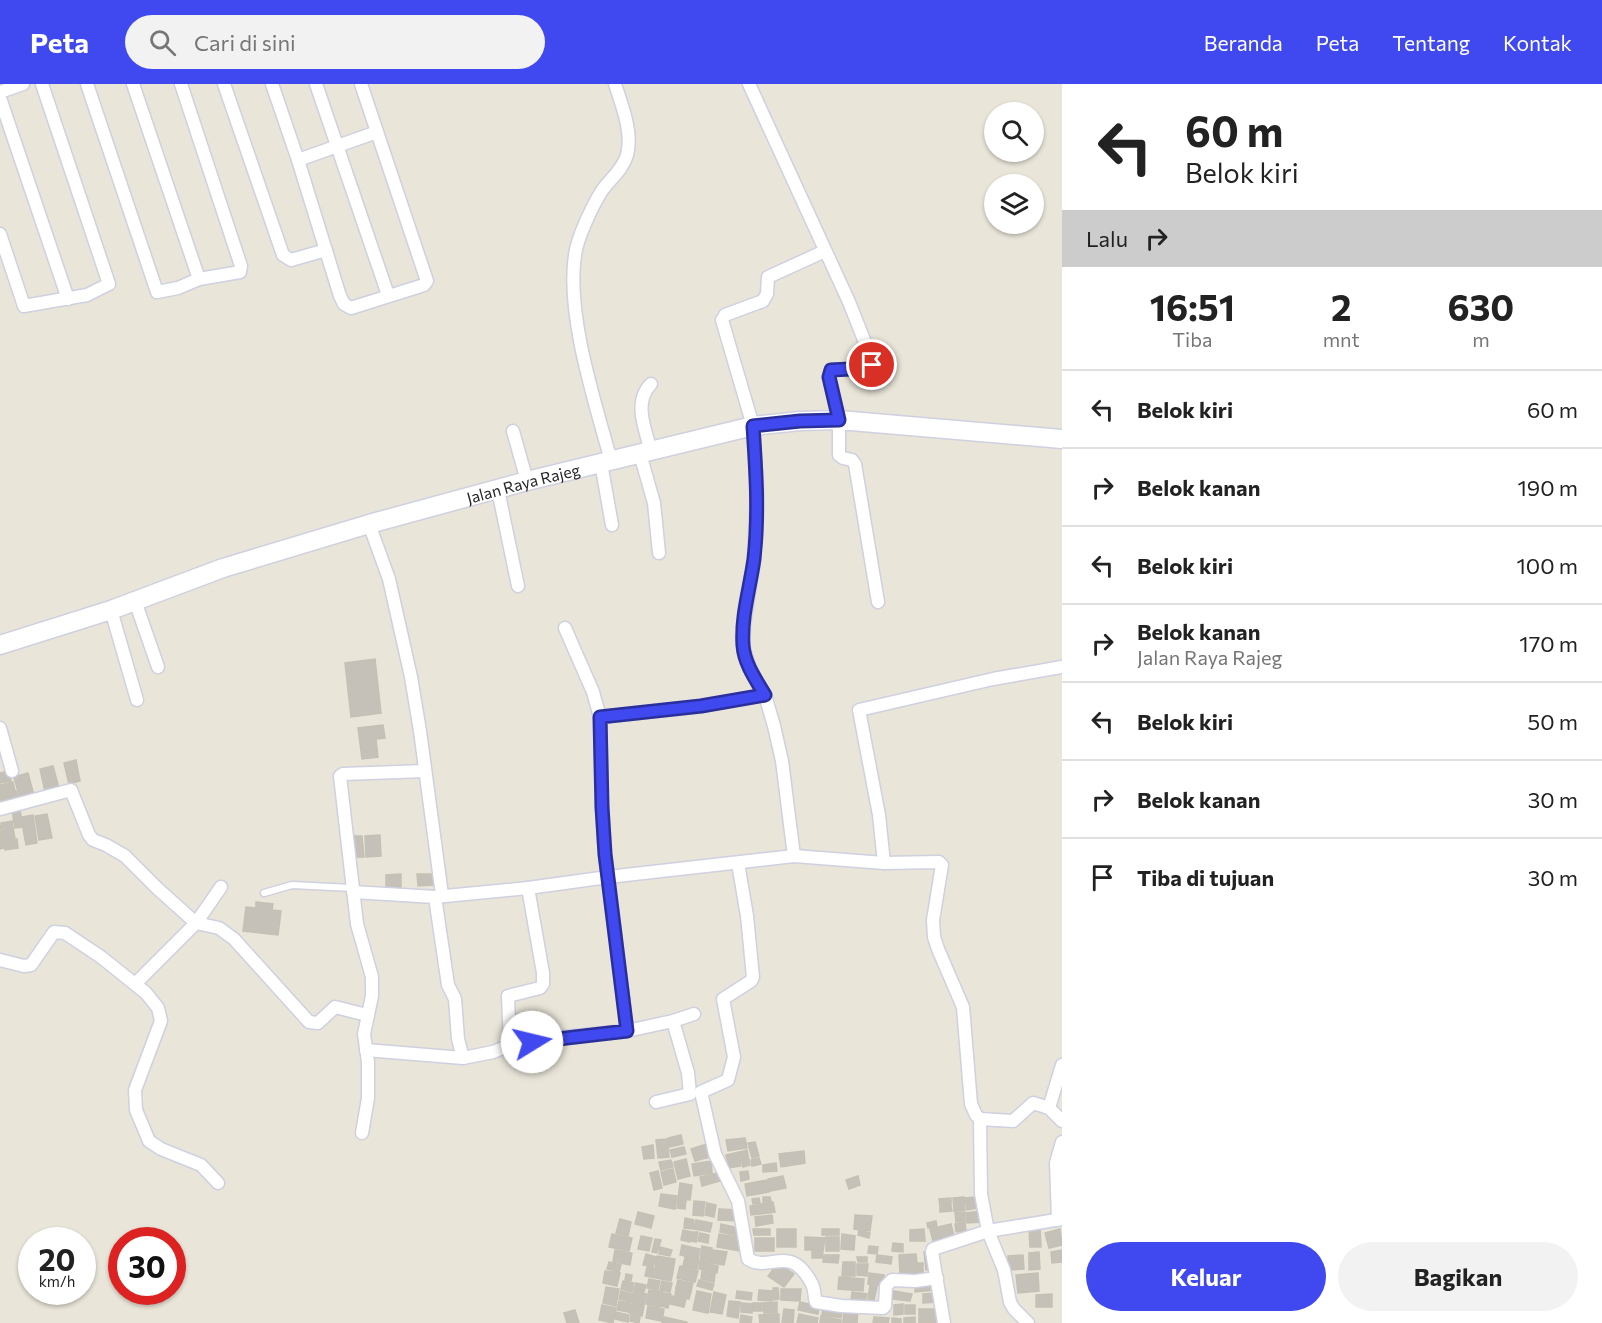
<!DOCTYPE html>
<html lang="id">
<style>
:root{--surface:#fff;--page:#f2f2f2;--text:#222;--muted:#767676;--line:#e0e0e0;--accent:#4049f0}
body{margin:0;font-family:Commissioner,sans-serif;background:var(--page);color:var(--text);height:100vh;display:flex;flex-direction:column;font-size:22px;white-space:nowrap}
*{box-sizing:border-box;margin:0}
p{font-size:20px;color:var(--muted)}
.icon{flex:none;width:33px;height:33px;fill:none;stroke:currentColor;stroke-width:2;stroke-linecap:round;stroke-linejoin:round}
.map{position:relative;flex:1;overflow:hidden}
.sheet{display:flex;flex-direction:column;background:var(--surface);width:540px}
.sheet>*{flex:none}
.guide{background:#fff;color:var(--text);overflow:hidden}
.fabs{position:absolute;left:984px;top:18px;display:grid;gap:12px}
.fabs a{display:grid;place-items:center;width:60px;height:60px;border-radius:50%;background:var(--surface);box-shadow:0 2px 4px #0004;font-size:30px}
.speed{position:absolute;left:18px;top:1143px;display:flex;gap:12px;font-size:30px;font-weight:700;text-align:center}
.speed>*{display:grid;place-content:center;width:78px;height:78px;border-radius:50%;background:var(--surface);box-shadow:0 2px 4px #0004;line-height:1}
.speed small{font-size:15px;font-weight:400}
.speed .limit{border:9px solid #d22;background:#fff;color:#111}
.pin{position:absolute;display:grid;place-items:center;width:51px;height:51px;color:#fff;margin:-26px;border:3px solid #fff;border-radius:50%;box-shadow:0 2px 6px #0007}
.me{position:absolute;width:66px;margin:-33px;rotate:81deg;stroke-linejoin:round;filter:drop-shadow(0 0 4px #0008)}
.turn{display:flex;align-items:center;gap:21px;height:126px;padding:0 24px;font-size:27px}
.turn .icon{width:78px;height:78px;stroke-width:2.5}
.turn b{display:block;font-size:42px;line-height:51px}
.then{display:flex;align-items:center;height:57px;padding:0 24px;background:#0003;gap:12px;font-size:22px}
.eta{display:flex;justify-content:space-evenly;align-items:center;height:102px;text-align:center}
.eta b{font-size:36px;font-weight:700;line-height:42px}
.primary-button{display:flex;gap:12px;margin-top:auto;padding:12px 24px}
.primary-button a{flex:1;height:69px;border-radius:36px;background:var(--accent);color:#fff;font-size:24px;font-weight:700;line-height:69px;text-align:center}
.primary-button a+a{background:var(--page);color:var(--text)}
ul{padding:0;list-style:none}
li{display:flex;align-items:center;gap:18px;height:78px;padding:0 24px;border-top:2px solid var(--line)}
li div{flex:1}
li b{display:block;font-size:22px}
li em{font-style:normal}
header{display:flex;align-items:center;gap:36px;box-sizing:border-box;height:84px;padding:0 30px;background:var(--accent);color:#fff}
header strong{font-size:28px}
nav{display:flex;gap:33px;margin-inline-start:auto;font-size:21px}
.search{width:420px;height:54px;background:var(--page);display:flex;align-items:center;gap:15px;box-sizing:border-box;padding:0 21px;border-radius:33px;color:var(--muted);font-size:22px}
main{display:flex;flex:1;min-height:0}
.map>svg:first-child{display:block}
.building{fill:#c5c1b9;stroke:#c4c1b4;stroke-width:1.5}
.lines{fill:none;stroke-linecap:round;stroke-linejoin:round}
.lane-casing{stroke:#cfd0e0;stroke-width:9}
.street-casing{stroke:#cfd0e0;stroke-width:15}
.secondary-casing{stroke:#cfd0e0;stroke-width:21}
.lane{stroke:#fff;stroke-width:6}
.street{stroke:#fff;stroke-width:12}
.secondary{stroke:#fff;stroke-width:18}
.route-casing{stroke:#2a2f9c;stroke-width:15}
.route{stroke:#4049f0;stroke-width:10}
.labels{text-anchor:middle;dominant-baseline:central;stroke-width:4.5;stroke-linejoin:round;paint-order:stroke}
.street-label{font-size:16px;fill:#272727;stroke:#fff}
</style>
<header>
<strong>Peta</strong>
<div class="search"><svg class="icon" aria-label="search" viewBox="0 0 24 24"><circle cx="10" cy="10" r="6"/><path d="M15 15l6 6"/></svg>Cari di sini</div>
<nav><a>Beranda</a><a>Peta</a><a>Tentang</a><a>Kontak</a></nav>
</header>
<main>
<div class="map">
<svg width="1062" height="1239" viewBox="0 0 1062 1239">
<rect width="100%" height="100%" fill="#e9e5d9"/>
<g class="building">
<path d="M375 575 381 629 351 633 345 579Z"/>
<path d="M383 641 385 654 376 655 378 673 362 675 358 644Z"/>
<path d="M76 676 80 697 69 700 64 679Z"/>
<path d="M53 682 60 708 46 712 40 685Z"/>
<path d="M8 687 11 697 0 699V689Z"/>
<path d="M28 689 35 715 21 719 14 693Z"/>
<path d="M13 698 15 707 0 710V701Z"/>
<path d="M16 707 19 718 2 722 0 711Z"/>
<path d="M20 726 23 743 15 744 12 727Z"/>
<path d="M47 730 52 754 39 756 35 732Z"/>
<path d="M33 731 37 759 26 761 21 733Z"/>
<path d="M12 737 15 755 4 757 1 739Z"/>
<path d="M0 741 4 764 0 765Z"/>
<path d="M380 751 381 772 366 773 365 752Z"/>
<path d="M350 752H362L364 773H349Z"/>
<path d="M17 755 18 764 5 766 4 757Z"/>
<path d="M401 790V807H386V791Z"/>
<path d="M417 790H432L433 801 418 802Z"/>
<path d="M256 818 273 820 272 826 281 827 278 851 243 847 246 823 256 824Z"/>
<path d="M681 1051 683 1060 669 1063 668 1054Z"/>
<path d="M745 1054 747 1064 728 1067 726 1056Z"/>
<path d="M667 1055 669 1073 658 1074 656 1056Z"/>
<path d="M755 1058 759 1072 752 1074 748 1059Z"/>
<path d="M707 1060 710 1073 695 1077 691 1065Z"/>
<path d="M653 1061 654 1074 644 1075 642 1063Z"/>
<path d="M684 1063 686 1070 672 1073 670 1066Z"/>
<path d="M747 1066 750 1081 743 1083 740 1068Z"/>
<path d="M804 1067 805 1079 781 1083 779 1070Z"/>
<path d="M739 1068 741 1082 729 1084 726 1071Z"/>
<path d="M759 1074 761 1080 752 1082 751 1076Z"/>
<path d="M686 1075 690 1092 678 1095 674 1078Z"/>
<path d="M671 1076 673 1083 661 1086 659 1078Z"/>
<path d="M711 1077 712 1089 694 1092 692 1080Z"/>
<path d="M776 1079 777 1087 763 1088V1081Z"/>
<path d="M673 1085 676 1098 664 1101 661 1088Z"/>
<path d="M658 1087 662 1104 654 1106 650 1089Z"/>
<path d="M748 1087 749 1095 741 1097 740 1088Z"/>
<path d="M718 1089 720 1097 702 1102 700 1093Z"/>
<path d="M783 1092 786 1104 770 1107 768 1095Z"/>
<path d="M858 1092 860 1101 849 1105 846 1096Z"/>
<path d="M767 1096 769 1108 747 1112 745 1100Z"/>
<path d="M680 1099 692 1101 690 1116 678 1115Z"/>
<path d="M661 1110 677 1112 675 1125 659 1122Z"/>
<path d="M763 1113H770L771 1118H763Z"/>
<path d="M964 1113 965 1126 954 1127 953 1114Z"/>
<path d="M977 1113 979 1124 967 1126 965 1114Z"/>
<path d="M759 1114 760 1119 753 1120 752 1115Z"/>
<path d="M951 1114V1121L940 1122 939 1115Z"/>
<path d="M678 1116 686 1117 685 1125 677 1124Z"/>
<path d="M694 1117 705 1118 703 1132 693 1131Z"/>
<path d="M773 1118 775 1128 751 1131 750 1122Z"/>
<path d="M707 1119 716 1121 714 1133 705 1131Z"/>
<path d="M951 1122 952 1127 940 1128V1123Z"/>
<path d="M719 1125 739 1126 738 1137 718 1136Z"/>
<path d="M981 1127 982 1138 967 1139 966 1129Z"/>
<path d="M638 1128 654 1132 651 1144 635 1140Z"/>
<path d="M955 1128H965V1138H956Z"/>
<path d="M772 1131 773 1139 756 1142 755 1133Z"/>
<path d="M855 1131 872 1132 870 1147 854 1145Z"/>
<path d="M685 1134 694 1136 693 1145 684 1144Z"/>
<path d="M620 1135 631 1138 628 1152 616 1149Z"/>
<path d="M696 1136 712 1139 710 1148 694 1145Z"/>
<path d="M936 1137 937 1143 928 1144 927 1139Z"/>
<path d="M965 1139 966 1147 956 1148 955 1140Z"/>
<path d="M721 1140 743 1145 742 1153 720 1148Z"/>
<path d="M951 1140 954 1152 933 1157 930 1145Z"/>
<path d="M1040 1143 1041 1163H1030L1029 1144Z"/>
<path d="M753 1145H770V1151H754Z"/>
<rect x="777" y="1145" width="19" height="18"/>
<rect x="822" y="1145" width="17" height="6"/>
<path d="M924 1145 925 1157H910V1146Z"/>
<path d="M1060 1145 1062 1161 1049 1164 1045 1149Z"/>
<path d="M683 1146 692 1148 690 1158 681 1156Z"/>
<path d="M859 1146 870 1149 869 1154 858 1151Z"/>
<path d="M693 1148H698L696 1158 691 1157Z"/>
<path d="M700 1149 709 1151 708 1159 698 1157Z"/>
<path d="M612 1150 632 1154 629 1167 609 1163Z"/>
<path d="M719 1150 742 1154 739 1167 717 1163Z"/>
<path d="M842 1150 855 1152 854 1166 841 1165Z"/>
<path d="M641 1152 652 1154 649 1167 638 1165Z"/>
<path d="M805 1153 825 1154 822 1174H812V1166H805Z"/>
<rect x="826" y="1153" width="13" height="14"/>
<rect x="755" y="1154" width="19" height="13"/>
<path d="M655 1155 661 1156 657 1169 652 1168Z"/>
<path d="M893 1159 903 1160V1168L892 1167Z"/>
<path d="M682 1161 700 1165 698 1175 680 1171Z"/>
<path d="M702 1162 712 1164 710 1179 700 1177Z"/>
<path d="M869 1162 878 1163 877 1170 868 1169Z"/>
<path d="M660 1163 672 1166 670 1172 659 1170Z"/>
<path d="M615 1166 632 1169 630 1181 613 1178Z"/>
<path d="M713 1166 727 1168 724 1181 711 1179Z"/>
<path d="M1062 1166V1178L1052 1179 1051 1168Z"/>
<path d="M931 1167 933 1185 926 1186 924 1168Z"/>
<path d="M1039 1168 1040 1185 1029 1186V1169Z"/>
<path d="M646 1170 656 1173 653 1183 643 1181Z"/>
<path d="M916 1170 917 1179H923V1189L900 1190 899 1171Z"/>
<path d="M824 1171H839L838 1179 823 1178Z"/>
<path d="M877 1171 892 1173 891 1180 876 1178Z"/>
<path d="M1023 1171 1024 1185 1009 1186 1008 1172Z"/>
<path d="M657 1172 675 1175 673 1187 655 1184Z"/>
<path d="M685 1173 699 1176 697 1185 683 1182Z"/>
<path d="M857 1173H867V1178H858Z"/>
<path d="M609 1178 621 1181 619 1188 607 1185Z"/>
<path d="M700 1178 718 1182 717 1189 699 1185Z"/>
<path d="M843 1178H855V1192H842Z"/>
<path d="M778 1179 794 1190 784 1203 768 1192Z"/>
<path d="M857 1180H868L867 1192 857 1191Z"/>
<path d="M680 1182 698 1187 695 1198 677 1194Z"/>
<path d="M647 1183 673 1188 671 1197 645 1192Z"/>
<path d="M605 1187 620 1189 617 1202 603 1199Z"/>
<path d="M702 1187 715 1190 714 1198 701 1195Z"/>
<path d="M869 1189 884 1191 883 1202 868 1200Z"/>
<path d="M1038 1189 1039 1207 1018 1209 1016 1191Z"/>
<path d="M626 1190 632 1191 631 1197 625 1196Z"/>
<path d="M839 1193 864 1195 863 1207 838 1205Z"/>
<path d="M649 1195 660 1197 658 1206 647 1204Z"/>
<path d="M678 1196 693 1199 691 1207 676 1204Z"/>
<path d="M699 1196 714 1200 712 1206 697 1202Z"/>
<path d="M936 1196V1206L915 1208V1198Z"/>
<path d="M623 1197 634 1199 632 1208 621 1205Z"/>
<path d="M662 1197 672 1199 670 1208 660 1206Z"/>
<path d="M636 1199 646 1201 644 1208 634 1206Z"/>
<path d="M870 1201 877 1203 874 1216 868 1215Z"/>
<path d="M606 1203 619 1205 616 1222 603 1219Z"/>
<path d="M773 1204H778L779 1215 774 1216Z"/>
<path d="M676 1205 691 1208 689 1215 675 1211Z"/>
<path d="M781 1205H801L800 1217 781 1216Z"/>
<path d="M649 1206 663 1208 660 1223 646 1220Z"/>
<path d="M759 1206 773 1207 772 1217 758 1216Z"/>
<path d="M621 1207 633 1210 631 1218 619 1215Z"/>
<path d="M634 1207 647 1210 644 1221 632 1219Z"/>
<path d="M697 1207 711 1210 708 1229 693 1226Z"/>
<path d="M737 1207 752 1209 751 1216 736 1214Z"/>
<path d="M894 1207 912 1210 910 1217 892 1215Z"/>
<path d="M714 1208 726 1211 722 1230 710 1228Z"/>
<path d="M852 1208 867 1210 865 1219 851 1216Z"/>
<path d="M664 1209 671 1210 668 1224 661 1222Z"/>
<path d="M939 1209V1218L923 1219V1210Z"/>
<path d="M1052 1210V1223H1036V1211Z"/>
<path d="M672 1212 686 1215 684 1223 670 1220Z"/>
<path d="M619 1217 630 1219 628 1228 617 1226Z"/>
<path d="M729 1217 740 1218 738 1234 727 1232Z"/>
<path d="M777 1218V1229H764L763 1219Z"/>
<path d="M800 1218 819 1222 818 1230 798 1226Z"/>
<path d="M741 1219 753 1220 752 1229 741 1228Z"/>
<rect x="753" y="1219" width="9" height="8"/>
<path d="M631 1220 644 1222 642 1232 629 1229Z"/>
<path d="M903 1220V1230L894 1231V1221Z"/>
<path d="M602 1221 616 1224 613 1239 599 1236Z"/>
<rect x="905" y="1221" width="10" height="9"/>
<path d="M648 1222 664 1225 662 1237 646 1234Z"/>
<path d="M823 1222 842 1225 841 1234 822 1231Z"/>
<path d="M844 1224 858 1225 857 1239H843Z"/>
<path d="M784 1225 794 1226 793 1239 782 1238Z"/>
<rect x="919" y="1225" width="22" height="14"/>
<path d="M575 1226 579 1239H567L564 1229Z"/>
<path d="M616 1228 629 1231 628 1238 615 1235Z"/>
<path d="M779 1230V1239H760L759 1231Z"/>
<path d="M799 1230 818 1234 817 1239H797Z"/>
<path d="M631 1231 640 1233 639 1239 630 1237Z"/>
<path d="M741 1231 752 1233 751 1239 740 1238Z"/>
<path d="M821 1232 841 1236V1239H820Z"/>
<path d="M664 1233 687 1238V1239H662Z"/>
<path d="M874 1233 889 1234 888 1239H873Z"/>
<path d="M915 1233V1239H904V1234Z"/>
<path d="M892 1234 901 1235V1239H892Z"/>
</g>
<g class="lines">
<g class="lane-casing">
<path id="lane" d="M264 809 292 801 352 804"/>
</g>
<g class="street-casing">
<g id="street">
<path d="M87 0 157 208 178 204 199 195 240 188 241 182 181 0"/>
<path d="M133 0 199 195"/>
<path d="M224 0 283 171 291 176 326 166"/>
<path d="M272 0 298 76 340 212 344 220 351 224 424 201 427 197 361 0"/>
<path d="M316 0 388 211"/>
<path d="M749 0 849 218 872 276V281L869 284 831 286 829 293 839 336V371L843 374 852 376 855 380 878 518"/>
<path d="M0 8 23 0"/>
<path d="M0 14 68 215"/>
<path d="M298 76 377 48"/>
<path d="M0 150 24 222 87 211 109 200 42 0"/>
<path d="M513 347 527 397"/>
<path d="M651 367C645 345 633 318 651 300"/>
<path d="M640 370 654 419 659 469"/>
<path d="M611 377C595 318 566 231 575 171 577 154 592 123 601 108 609 96 623 86 627 71 633 48 622 22 615 0"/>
<path d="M601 379 612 441"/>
<path d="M498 406 518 502"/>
<path d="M369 440 389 495 411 593 420 647 442 811"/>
<path d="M135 517 158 583"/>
<path d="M111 526 137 616"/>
<path d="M600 633 701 622 765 611"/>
<path d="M0 644 12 687"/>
<path d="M0 725 71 706 89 751 93 756 106 761 125 772 158 805 196 839 221 803"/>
<path d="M794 772 782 677 774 642 765 611 750 585 743 562 744 540 754 475 757 407 753 342 722 236 725 231 763 217 767 210 768 193 825 167"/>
<path d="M738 779 747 832 753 893 751 897 723 915 734 973 728 996 701 1008 715 1070 738 1117 748 1175C771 1189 790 1158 812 1200 815 1206 814 1213 816 1218L841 1222 883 1224 885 1222 886 1202 892 1196 915 1197 937 1194"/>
<path d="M884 779 879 731 859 626 993 595 1062 583"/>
<path d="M353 808 435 813 528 804 608 793 794 772 884 779 939 778 942 781 933 836 934 853 938 865 963 923 971 1020 976 1031 980 1035 981 1110 988 1147 933 1165 932 1168 944 1239"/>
<path d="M435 813 448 901 455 915 458 955 463 974 493 968 510 961 554 954 627 947 605 770 602 723 600 633 593 608 565 544"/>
<path d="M0 876 24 882 31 881 54 848 65 849 101 873 146 909 158 924 161 937 135 1006 136 1026 149 1057 161 1065 201 1081 218 1099"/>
<path d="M135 900 196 839 219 844 234 855 309 938 318 939 335 923 367 931"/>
<path d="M673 937 694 930"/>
<path d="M627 947 673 937 688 989 690 1010 656 1018"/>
<path d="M510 961 508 912 540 904 543 900V889L528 804"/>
<path d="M366 966 463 974"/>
<path d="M1049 1024 1062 1037"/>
<path d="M980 1035 1013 1037 1033 1019 1049 1024 1062 981"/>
<path d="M362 1049 368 1014V978L364 950 372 912V893L357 840 340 692 343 690 425 687"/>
<path d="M1058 1136 1056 1079 1062 1058"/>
<path d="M1028 1239 1014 1225 1010 1218 1004 1186 988 1147 1062 1135"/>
</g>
</g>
<g class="secondary-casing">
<g id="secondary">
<path id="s1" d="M0 561 111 526 223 484 369 440 527 397 753 342 800 337 839 336 1062 355"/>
</g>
</g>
<use href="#lane" class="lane"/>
<use href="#street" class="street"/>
<use href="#secondary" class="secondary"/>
</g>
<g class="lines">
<g class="route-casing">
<path id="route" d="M532 958 627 947 605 770 602 723 600 633 701 622 765 611C756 596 744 579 743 561 741 532 750 504 754 475 759 431 756 386 753 342L800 337 839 336 829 293 831 286 869 284 872 281"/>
</g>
<use href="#route" class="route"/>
</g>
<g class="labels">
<g class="street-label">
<text stroke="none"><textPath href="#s1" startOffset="548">Jalan Raya Rajeg</textPath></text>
</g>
</g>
</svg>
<div class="fabs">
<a><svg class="icon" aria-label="search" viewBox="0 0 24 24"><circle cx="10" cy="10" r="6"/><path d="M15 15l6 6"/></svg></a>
<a><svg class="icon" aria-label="layers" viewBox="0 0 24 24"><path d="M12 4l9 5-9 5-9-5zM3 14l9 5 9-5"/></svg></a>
</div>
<div class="speed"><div>20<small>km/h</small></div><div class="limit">30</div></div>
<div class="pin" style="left:872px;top:281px;background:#d93025"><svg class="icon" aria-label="arrive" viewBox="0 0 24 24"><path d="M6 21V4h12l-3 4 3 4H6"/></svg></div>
<svg class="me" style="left:532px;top:958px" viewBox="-20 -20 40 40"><circle r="19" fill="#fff"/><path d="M0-13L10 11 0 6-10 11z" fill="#4049f0"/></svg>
</div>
<section class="sheet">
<div class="guide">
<div class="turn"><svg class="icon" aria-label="left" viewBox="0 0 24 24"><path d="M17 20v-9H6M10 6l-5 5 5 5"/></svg><div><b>60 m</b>Belok kiri</div></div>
<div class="then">Lalu<svg class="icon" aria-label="right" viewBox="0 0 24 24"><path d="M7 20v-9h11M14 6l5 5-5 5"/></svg></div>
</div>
<div class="eta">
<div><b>16:51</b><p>Tiba</p></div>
<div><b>2</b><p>mnt</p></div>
<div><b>630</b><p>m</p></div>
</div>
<ul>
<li><svg class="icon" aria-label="left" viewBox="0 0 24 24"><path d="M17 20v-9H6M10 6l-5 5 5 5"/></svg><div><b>Belok kiri</b></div><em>60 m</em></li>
<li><svg class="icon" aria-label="right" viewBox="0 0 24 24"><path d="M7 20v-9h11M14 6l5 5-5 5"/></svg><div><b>Belok kanan</b></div><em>190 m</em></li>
<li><svg class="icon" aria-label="left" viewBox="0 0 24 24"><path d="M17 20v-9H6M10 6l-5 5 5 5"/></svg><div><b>Belok kiri</b></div><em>100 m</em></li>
<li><svg class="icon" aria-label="right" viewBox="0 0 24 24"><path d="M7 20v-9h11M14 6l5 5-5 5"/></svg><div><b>Belok kanan</b><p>Jalan Raya Rajeg</p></div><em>170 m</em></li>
<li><svg class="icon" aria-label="left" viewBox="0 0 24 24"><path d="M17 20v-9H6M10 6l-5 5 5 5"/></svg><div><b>Belok kiri</b></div><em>50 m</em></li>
<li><svg class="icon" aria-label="right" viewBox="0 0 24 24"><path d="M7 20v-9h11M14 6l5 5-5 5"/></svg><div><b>Belok kanan</b></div><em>30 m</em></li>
<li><svg class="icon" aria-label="arrive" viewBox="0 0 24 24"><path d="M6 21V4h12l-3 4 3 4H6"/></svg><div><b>Tiba di tujuan</b></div><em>30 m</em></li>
</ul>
<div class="primary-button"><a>Keluar</a><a>Bagikan</a></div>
</section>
</main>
